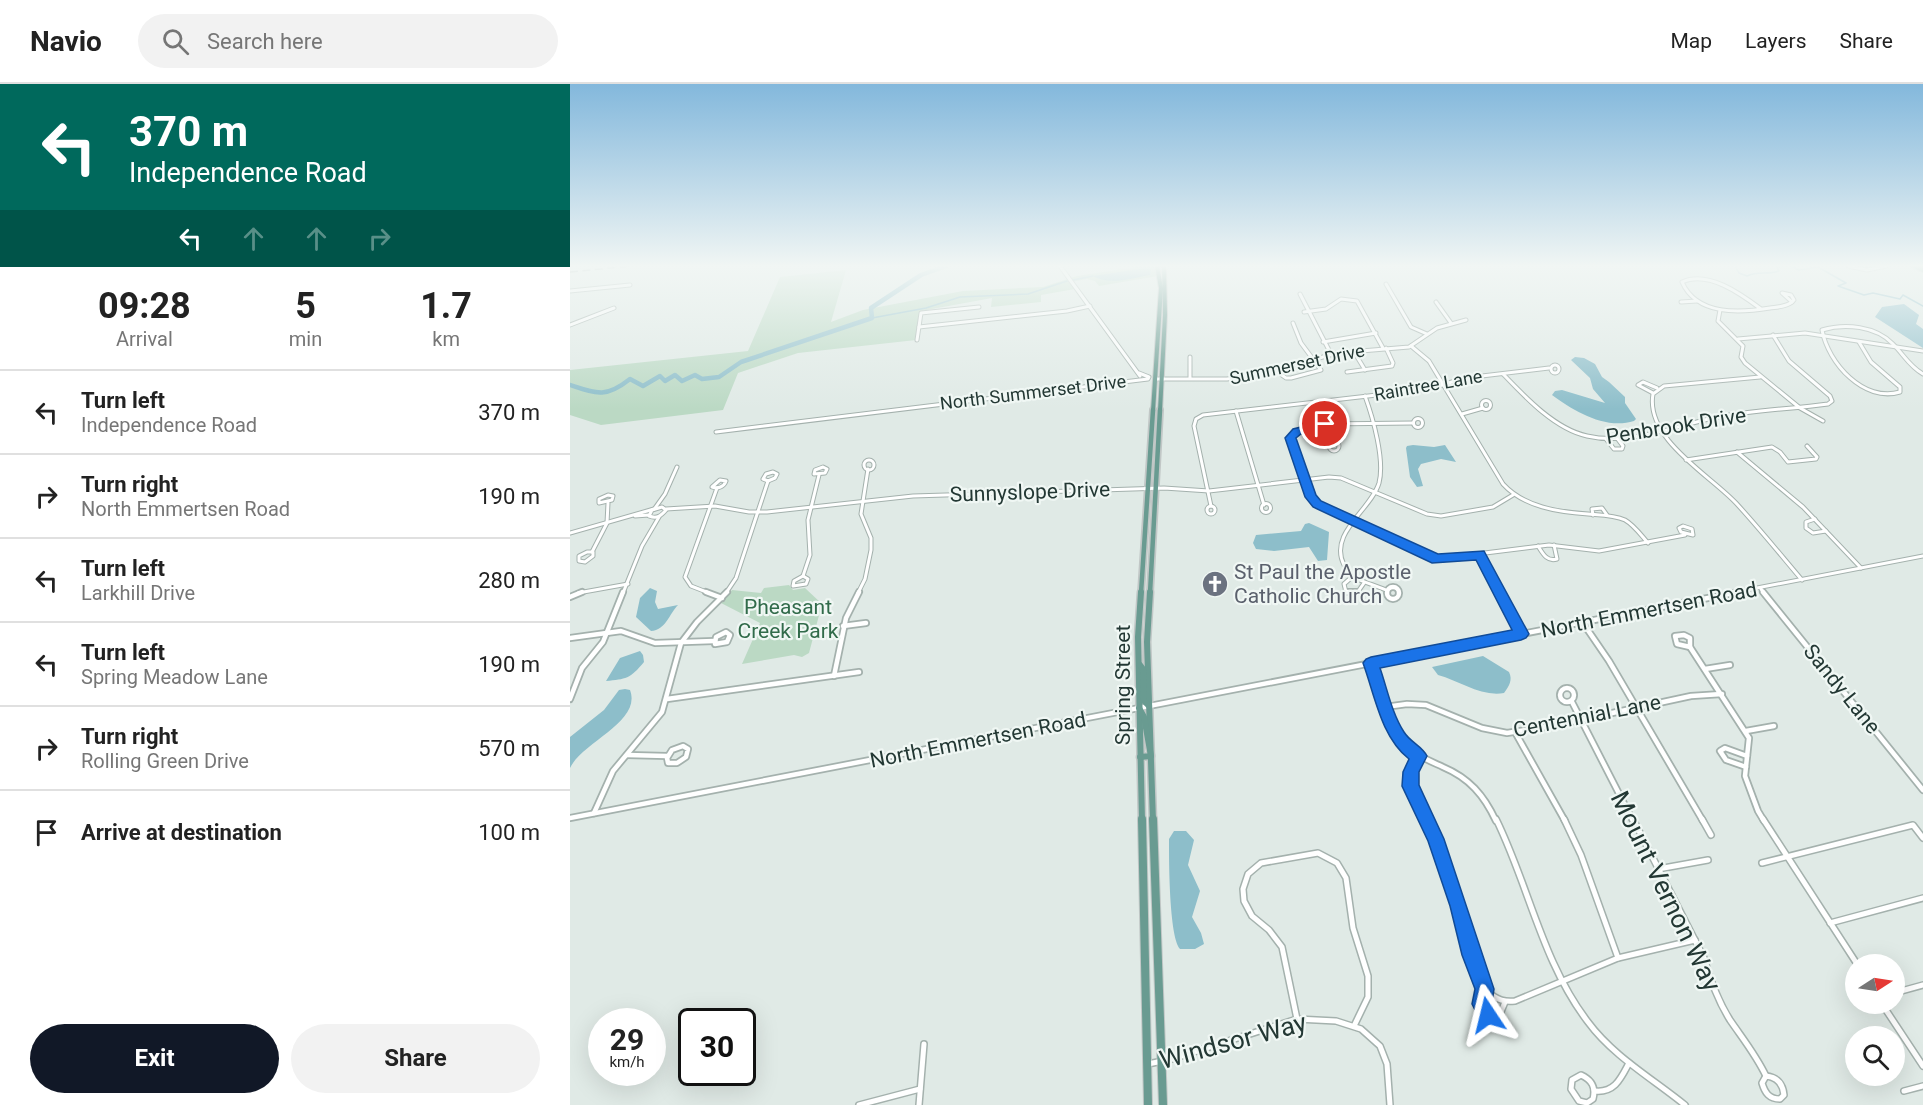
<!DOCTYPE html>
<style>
:root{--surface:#fff;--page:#f2f2f2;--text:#222;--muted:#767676;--line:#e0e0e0;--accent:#111827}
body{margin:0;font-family:Roboto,sans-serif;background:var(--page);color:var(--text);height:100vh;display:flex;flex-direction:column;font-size:22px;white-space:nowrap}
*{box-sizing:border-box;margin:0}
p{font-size:20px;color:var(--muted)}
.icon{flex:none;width:33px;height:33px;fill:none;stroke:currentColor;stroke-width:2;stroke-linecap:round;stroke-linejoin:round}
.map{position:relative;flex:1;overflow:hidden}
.drawer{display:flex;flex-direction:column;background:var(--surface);width:570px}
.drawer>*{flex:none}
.hud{background:#00695c;color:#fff;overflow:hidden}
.needle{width:39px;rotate:78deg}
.tools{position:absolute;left:1275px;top:870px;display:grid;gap:12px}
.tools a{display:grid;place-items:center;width:60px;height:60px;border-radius:50%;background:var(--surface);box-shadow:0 6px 24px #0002;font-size:30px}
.speed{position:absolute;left:18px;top:924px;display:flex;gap:12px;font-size:30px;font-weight:700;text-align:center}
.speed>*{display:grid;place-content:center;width:78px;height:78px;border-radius:50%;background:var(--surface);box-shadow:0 6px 24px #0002;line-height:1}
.speed small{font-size:15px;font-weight:400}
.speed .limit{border:3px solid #111;border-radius:9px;background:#fff;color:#111}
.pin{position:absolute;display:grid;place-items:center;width:51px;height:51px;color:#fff;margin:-26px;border:3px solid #fff;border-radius:50%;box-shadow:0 2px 6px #0007}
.me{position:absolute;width:66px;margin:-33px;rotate:350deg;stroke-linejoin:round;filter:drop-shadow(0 0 4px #0008)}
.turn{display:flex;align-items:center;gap:21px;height:126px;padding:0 30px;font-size:27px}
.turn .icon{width:78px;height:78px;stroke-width:2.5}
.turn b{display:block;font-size:42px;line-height:51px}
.lanes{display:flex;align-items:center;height:57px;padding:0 30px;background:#0003;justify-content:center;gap:30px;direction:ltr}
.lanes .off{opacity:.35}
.eta{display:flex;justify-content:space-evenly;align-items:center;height:102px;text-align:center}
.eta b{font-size:36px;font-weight:700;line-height:42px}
.primary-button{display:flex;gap:12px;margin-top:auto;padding:12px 30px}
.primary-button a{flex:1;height:69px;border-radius:36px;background:var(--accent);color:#fff;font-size:24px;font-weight:700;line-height:69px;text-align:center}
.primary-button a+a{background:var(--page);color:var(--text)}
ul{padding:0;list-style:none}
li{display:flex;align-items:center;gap:18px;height:84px;padding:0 30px;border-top:2px solid var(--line)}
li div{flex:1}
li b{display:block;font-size:22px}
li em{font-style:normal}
header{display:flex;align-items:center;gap:36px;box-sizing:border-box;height:84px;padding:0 30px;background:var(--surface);border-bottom:2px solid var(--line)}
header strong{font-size:28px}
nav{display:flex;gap:33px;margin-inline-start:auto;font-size:21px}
.search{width:420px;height:54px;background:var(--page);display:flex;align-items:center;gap:15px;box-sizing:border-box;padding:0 21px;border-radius:33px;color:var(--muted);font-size:22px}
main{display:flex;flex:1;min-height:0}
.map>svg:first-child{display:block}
.green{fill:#bbd9c4}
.water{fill:#8dbeca}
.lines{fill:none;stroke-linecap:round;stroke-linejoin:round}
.stream{stroke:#8dbeca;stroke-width:1.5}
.river{stroke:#8dbeca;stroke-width:4.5}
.minor-far2-casing{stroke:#a4b1ad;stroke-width:5}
.minor-far1-casing{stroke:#a4b1ad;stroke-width:8}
.minor-casing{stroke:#a4b1ad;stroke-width:8}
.major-far3-casing{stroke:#c1c7c6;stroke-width:6}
.major-far2-casing{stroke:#c1c7c6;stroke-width:8}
.major-far1-casing{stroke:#c1c7c6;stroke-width:9}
.major-casing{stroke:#c1c7c6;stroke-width:10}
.minor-far2{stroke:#fff;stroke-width:3}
.minor-far1{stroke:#fff;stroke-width:4.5}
.minor{stroke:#fff;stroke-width:5}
.major-far3{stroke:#699b91;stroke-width:4}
.major-far2{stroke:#699b91;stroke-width:4.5}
.major-far1{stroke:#699b91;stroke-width:6}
.major{stroke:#699b91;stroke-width:8}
.rail{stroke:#5d746f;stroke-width:1.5;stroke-dasharray:8 4.5;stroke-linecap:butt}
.route{fill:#1a73e8;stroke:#114b97;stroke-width:1.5}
.labels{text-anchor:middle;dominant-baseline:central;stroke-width:4.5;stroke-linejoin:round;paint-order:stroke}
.far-street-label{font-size:18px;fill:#233834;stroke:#f0f7f4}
.street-label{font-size:21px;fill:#233834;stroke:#f0f7f4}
.worship-label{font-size:21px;fill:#5b616d;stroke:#f0f7f4;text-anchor:start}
.park-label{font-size:21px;fill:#316b4a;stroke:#f0f7f4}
.near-street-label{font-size:26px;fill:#233834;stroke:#f0f7f4}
</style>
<header>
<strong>Navio</strong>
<div class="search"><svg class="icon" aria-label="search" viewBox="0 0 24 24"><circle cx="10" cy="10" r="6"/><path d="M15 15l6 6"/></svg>Search here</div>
<nav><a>Map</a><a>Layers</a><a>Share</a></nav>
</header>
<main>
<section class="drawer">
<div class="hud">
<div class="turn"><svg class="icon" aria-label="left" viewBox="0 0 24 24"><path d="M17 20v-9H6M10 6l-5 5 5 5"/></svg><div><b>370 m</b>Independence Road</div></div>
<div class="lanes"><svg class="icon" aria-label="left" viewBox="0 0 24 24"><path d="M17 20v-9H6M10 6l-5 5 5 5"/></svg><svg class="icon off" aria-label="ahead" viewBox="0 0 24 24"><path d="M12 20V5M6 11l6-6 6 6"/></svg><svg class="icon off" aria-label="ahead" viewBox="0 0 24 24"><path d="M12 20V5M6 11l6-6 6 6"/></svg><svg class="icon off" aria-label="right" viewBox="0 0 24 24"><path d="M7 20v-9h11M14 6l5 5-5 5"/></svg></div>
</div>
<div class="eta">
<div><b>09:28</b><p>Arrival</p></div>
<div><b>5</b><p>min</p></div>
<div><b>1.7</b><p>km</p></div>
</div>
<ul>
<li><svg class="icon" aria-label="left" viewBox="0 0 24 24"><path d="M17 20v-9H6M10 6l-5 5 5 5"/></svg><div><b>Turn left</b><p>Independence Road</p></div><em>370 m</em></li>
<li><svg class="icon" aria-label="right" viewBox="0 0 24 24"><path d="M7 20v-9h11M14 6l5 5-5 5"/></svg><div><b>Turn right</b><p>North Emmertsen Road</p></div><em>190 m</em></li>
<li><svg class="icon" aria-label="left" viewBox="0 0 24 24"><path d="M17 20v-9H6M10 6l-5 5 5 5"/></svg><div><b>Turn left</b><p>Larkhill Drive</p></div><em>280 m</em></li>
<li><svg class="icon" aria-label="left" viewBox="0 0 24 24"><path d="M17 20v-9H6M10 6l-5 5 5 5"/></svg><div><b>Turn left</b><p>Spring Meadow Lane</p></div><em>190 m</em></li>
<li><svg class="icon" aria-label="right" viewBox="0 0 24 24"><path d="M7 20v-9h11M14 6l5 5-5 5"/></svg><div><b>Turn right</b><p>Rolling Green Drive</p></div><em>570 m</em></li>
<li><svg class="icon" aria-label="arrive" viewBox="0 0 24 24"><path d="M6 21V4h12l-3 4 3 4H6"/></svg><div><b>Arrive at destination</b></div><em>100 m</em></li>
</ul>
<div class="primary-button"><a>Exit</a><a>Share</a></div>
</section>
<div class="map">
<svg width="1353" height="1021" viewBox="0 0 1353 1021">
<rect width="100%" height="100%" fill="#e0eae6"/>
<g class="green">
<path d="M573 182H585L588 192 529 202 525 197 517 195 501 198 505 205 471 211V218L421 223 422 214 351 227 346 256 228 269 168 289 153 326 31 341 0 331V286L178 267 210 193 276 186 261 238 293 226 393 207 473 203 507 192Z"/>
<path d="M219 501 223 506 235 504 252 520 239 569 232 573 224 571 172 580 190 539 151 519 162 506 191 509 194 504Z"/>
</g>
<g class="water">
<path d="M576 184 581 185 580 191C562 194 539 202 523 192Z"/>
<path d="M1334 220 1349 231 1346 240 1353 245V264L1305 233 1312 223Z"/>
<path d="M1005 273 1014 274 1025 280 1032 293 1039 298 1055 313V319L1066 335 1064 337C1035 346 1004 327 982 311L985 307 992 306 1035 319 1023 305 1020 294 1001 276Z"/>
<path d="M843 361 864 363 875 361 886 378 871 375 851 380 848 385 853 402 847 403 840 393 836 364 837 362Z"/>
<path d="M739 439 759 448 757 476 748 477 739 463 704 467 686 465 683 459 686 451 731 447 735 440Z"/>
<path d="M80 504 87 507 85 518 88 525 108 521C99 530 96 546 81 547L66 533 70 514Z"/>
<path d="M70 567 73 571 74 578C60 595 56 595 36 597L50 574Z"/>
<path d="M913 572 939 588C943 596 939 602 934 609 911 613 890 597 868 591L862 583Z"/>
<path d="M55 605 60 606C72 638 13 657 0 684V653L34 626 49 606Z"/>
<path d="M604 747H616L624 756 618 781 630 807 622 833 631 849 634 860 625 865H610C599 852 599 775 599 755Z"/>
</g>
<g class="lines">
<g class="stream">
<path d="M1165 182 1169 189 1177 192C1188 187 1198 191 1209 187L1207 183 1218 182"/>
<path d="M1221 182 1229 186 1248 183 1276 199 1268 202 1294 211 1303 209 1330 215 1333 211 1353 222"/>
<path d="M503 196 523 192"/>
<path d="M302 234 356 224 390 213 458 210 497 197"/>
</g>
<path class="river" d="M0 301C27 310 36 314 60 295L73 302 90 292 95 297 105 291 112 297 125 291 132 295 149 293 171 278 302 234 301 224 351 191 376 182"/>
<g class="minor-far2-casing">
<g id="minor-far2">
<path d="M490 182 570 292"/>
<path d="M1278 182 1297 186 1316 182"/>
<path d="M816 200 841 243 857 250"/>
<path d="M0 207 60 201"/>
<path d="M1212 209 1221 211 1224 216 1222 218Z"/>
<path d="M730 210 761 270"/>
<path d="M866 218 881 239"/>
<path d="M1111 218 1127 217"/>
<path d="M1191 225C1171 210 1138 186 1112 198 1127 232 1170 229 1200 224 1207 223 1216 223 1222 218"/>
<path d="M1150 226 1148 237 1173 262 1171 273 1175 279 1230 324 1253 337"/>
<path d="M734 228 756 225 771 215 787 217 813 264"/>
<path d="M0 241 44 224"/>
<path d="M349 243 497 227 520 222"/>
<path d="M1168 255 1235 249 1353 267"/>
<path d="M347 256 351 229 409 223"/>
<path d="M753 258 806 249"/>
<path d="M1289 258 1301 278 1330 303V308C1294 319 1258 279 1252 246 1275 239 1306 242 1323 260 1334 271 1339 282 1353 290"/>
<path d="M841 262 859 277 933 400C954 423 988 428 1018 430 1030 431 1044 431 1055 436 1064 441 1071 451 1078 459"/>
<path d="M783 266 795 286"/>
<path d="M620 273V294"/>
<circle cx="985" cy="285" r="4"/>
<path d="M706 287 716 294H721L751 286 731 259 723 239"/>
<path d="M777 288 822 282 823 279 816 264"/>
<path d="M933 290C955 313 985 345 1017 352 1060 362 1107 341 1148 333 1184 326 1222 325 1258 320L1262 317 1260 312 1219 277 1203 251"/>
<path d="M1190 293 1094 302 1083 310C1075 355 1140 391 1166 419 1189 444 1210 470 1232 496"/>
<path d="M586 295H657L693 290 767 269 839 263 867 244 896 236"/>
<path d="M1083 309 1068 301 1073 298 1087 304"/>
<path d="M795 312C803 334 815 376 809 399 801 426 758 449 774 481 775 485 778 490 781 492 792 498 805 501 816 506"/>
<circle cx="916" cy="321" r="4.5"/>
<path d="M666 327 694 421"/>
<path d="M892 330 913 324"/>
<circle cx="848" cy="339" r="4.5"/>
<path d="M843 339 755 340 724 349 720 358 741 413 755 425 867 475 979 461 1029 467 1115 451"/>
<path d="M755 340 762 358"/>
<path d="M146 348 578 295 579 293 569 289"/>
<path d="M1036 355 1044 365H1052L1053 362 1047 354"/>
<circle cx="764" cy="362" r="5"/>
<path d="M1167 368 1233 423 1291 484"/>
<circle cx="299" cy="381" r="5"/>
<path d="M1116 376 1202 363 1210 368 1218 378 1246 375 1247 373 1237 362"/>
<path d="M253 383 257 385 255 389 244 390 245 386Z"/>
<path d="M203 388 207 390 205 394 198 397 193 395 196 390Z"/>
<path d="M150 396 156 397C154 403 148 405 142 403Z"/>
<path d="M38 411 43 412 42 416 29 419V415Z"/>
<circle cx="696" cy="424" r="4.5"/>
<circle cx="641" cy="426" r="4"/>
<path d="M641 422 624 342 626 335 633 331 859 305 895 294 979 284"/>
<path d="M92 423 96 426C91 432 87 435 79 432L82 426Z"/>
<path d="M85 424 95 410 107 383"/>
<path d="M96 425 145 422 179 428H197L343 412 594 404 639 407 759 393 771 394 857 430 871 432 923 423 943 411"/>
<path d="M1023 431 1022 425 1032 424 1037 431"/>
<path d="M65 432 79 431"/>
<path d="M1245 435 1236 438V444L1243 449 1256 447"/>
<path d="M1113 442 1122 445 1123 451 1111 448 1109 444Z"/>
<path d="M0 449 84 425"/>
<path d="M968 462C973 470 977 478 987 475L984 461"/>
<path d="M17 468H23V472L15 478 9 477V472Z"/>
<path d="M22 468 37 439 38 419"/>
<path d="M910 471 930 509"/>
<path d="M233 492 240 471 238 436 249 391"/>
<path d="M233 492 238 495 236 500 223 502 224 497Z"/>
<path d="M782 493 774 500 776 508 787 509 794 499"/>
<path d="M1191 505 1194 509"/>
<path d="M8 509 58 500"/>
<path d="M53 509 72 462 89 433"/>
<path d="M139 509 121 502 115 493 147 404"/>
<path d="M156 509 166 494 198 397"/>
<path d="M288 509 295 495 301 466V454L291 430 298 385"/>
<path d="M1161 509 1353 472"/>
</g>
</g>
<g class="minor-far1-casing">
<g id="minor-far1">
<circle cx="823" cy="509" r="6"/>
<path d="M136 508 152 514"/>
<path d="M776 508H788"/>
<path d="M929 508 951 550"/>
<path d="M1193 508 1353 706"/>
<path d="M0 513 12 508"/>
<path d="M1013 539 1039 577 1133 737"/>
<path d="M273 542 296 539"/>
<path d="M156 548 160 551 157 558 145 560 146 553Z"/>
<path d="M1114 551 1120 554V563L1107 560 1105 552Z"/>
<path d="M0 554 51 547 85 559 144 557"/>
<path d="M1120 563 1179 654 1175 692 1188 727 1194 737"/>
<path d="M801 579C809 608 814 641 837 663 847 672 860 677 873 683 899 694 914 711 926 737"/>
<path d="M1135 585 1160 581"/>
<path d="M264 592 276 534 289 508"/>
<circle cx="997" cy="611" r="7"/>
<path d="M0 615 12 584 33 558 53 508"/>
<path d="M97 615 289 588"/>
<path d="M1002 618 1063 737"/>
<path d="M815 623 837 620 856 621 912 644 937 649 982 642 1121 612 1152 610"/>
<path d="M1176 647 1204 642"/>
<path d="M945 648 995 737"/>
<path d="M113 662 118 665 116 673 107 679H98L97 674 102 666Z"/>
<path d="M57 671 97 672"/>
<path d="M849 672C835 700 845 710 857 737"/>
<path d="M1176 683 1156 676 1150 667 1155 664 1177 672"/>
<path d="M24 729 43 687 92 628 111 559 127 538 157 508"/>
<path d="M0 734 1169 508"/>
</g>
</g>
<g class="minor-casing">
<g id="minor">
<path d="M857 735C873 770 885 808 896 845 900 861 903 883 911 898 919 912 930 919 945 917L1048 874 1125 856"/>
<path d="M926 735C959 802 972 878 1018 938 1043 972 1083 995 1115 1021"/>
<path d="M994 735 1011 771 1048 874"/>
<path d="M1063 735 1134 874C1140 895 1148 917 1160 936 1173 955 1186 971 1196 992"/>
<path d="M1132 735 1141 751"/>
<path d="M1193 735 1287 880"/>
<path d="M1192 779 1343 741 1353 754"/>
<path d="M1088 785 1138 776"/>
<path d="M1260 839 1353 814"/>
<path d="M914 906 912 920 918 931 930 930 935 918"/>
<path d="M1324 909 1353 901"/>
<path d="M1312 920 1353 982"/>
<path d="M727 935 712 863 699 846 682 832 674 817 673 805 678 790 691 779 748 769 767 779 776 794 783 844 798 892V913L784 942"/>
<path d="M578 980 602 975 727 935 766 937 791 945 810 962 817 980 820 1021"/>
<path d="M1011 991C1022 996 1026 1003 1023 1015L1017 1019 1009 1017 1001 1005 1002 996Z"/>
<path d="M1196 992C1207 993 1213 1000 1214 1011L1210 1015C1199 1015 1195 1009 1192 999Z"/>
<path d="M1025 1007C1045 1009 1051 994 1059 979"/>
<path d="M1334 1007 1353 1002"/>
<path d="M289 1021 350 1005"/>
<path d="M349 1021 354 960"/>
</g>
</g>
<g class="major-far3-casing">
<g id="major-far3">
<path d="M1344 182 1353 186"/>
<path d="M583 327 591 204 587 182"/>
<path d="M590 327 595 231 594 182"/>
</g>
</g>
<g class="major-far2-casing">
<g id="major-far2">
<path d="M571 509 583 326"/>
<path d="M580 509 590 326"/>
</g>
</g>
<g class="major-far1-casing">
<g id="major-far1">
<path d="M571 508 568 553 572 737"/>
<path d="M580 508 577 558 583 737"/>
<path d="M570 581 573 585 574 617 579 622"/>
<path d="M569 624 574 633 581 672 570 673"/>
</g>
</g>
<g class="major-casing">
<g id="major">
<path d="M572 735 578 1021"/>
<path d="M583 735 593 1021"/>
</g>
</g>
<use href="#minor-far2" class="minor-far2"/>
<use href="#minor-far1" class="minor-far1"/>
<use href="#minor" class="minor"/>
<use href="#major-far3" class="major-far3"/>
<use href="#major-far2" class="major-far2"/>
<use href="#major-far1" class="major-far1"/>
<use href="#major" class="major"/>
<path class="rail" d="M0 188 61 182"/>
</g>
<linearGradient id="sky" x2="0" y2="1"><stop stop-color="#83b8dc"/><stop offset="0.56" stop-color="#f1f6f4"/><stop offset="1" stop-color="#f1f6f4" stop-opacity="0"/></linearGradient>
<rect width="1353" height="325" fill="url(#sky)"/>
<path class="route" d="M755 337 760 340 759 343 731 350 726 354 746 411 751 417 868 470 914 467 959 550 956 554 951 556 810 584C817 604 822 630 834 648 840 658 852 662 857 672L849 688V701L874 755 924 905 922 918 928 931 925 938 918 941 911 938 902 920 905 905 892 871 880 822 858 757 832 702 833 688 839 675C811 653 805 612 793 579L796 575 801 573 942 546 906 476 862 479 743 423 735 413 715 354 723 345Z"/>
<defs>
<g id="church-disc" transform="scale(1.35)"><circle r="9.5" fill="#6b7280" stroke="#f0f7f4"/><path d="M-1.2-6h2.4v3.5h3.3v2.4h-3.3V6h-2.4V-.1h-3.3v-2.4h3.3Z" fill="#fff"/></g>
</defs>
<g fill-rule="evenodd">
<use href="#church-disc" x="645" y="500"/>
</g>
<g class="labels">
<g class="far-street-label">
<text transform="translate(727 280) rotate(-12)">Summerset Drive</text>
<text transform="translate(858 301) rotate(-10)">Raintree Lane</text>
<text transform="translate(463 308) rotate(-7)">North Summerset Drive</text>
</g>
<g class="street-label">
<text transform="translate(1106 342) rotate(-9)">Penbrook Drive</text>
<text transform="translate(460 408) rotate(-2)">Sunnyslope Drive</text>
<text transform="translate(1079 526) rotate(-11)">North Emmertsen Road</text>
<text transform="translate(553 601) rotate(-90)">Spring Street</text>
<text transform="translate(1272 605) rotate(51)">Sandy Lane</text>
<text transform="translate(1017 632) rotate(-11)">Centennial Lane</text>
<text transform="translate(408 656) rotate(-11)">North Emmertsen Road</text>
</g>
<g class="worship-label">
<text x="664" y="488">St Paul the Apostle<tspan x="664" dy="24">Catholic Church</tspan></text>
</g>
<g class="park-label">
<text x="218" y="523">Pheasant<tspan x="218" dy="24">Creek Park</tspan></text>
</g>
<g class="near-street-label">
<text transform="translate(1096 807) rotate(64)">Mount Vernon Way</text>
<text transform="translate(663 957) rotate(-15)">Windsor Way</text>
</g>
</g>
</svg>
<div class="tools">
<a><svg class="needle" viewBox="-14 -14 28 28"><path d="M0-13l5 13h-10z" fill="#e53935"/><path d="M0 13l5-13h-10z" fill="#767676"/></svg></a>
<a><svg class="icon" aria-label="search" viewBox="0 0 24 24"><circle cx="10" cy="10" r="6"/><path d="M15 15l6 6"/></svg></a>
</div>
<div class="speed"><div>29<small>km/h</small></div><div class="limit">30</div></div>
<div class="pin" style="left:755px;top:340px;background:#d93025"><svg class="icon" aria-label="arrive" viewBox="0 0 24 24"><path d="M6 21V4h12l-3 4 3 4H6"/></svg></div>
<svg class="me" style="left:918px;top:931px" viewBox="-20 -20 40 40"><path d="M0-17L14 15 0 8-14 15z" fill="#1a73e8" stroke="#fff" stroke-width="4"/></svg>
</div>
</main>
